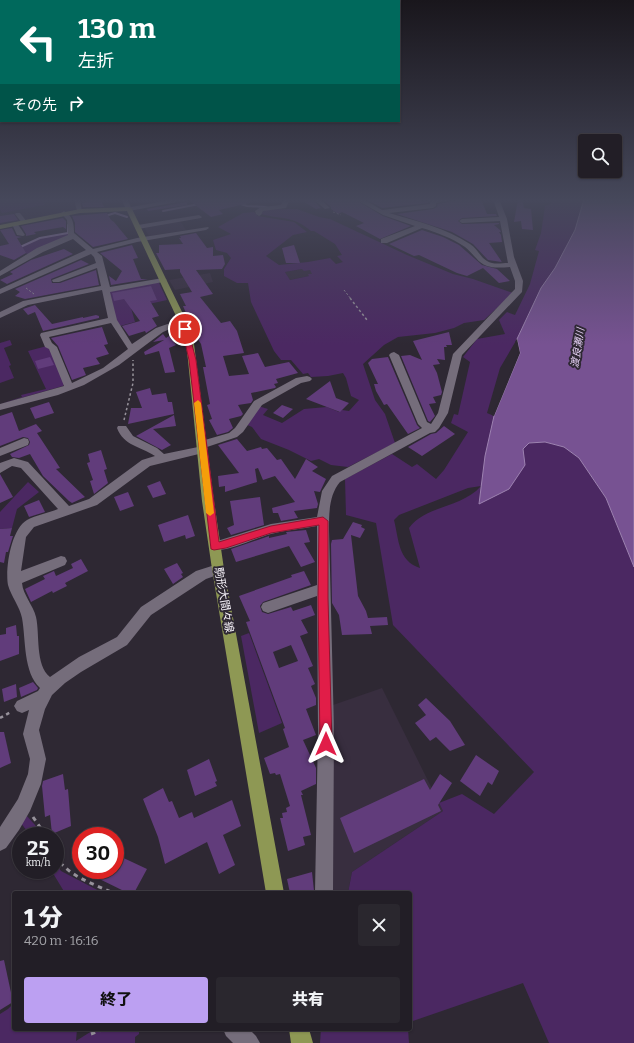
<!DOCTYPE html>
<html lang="ja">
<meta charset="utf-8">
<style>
:root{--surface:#221e26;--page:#2a272e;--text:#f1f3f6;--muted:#a2a2a7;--line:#3f3c43;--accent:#bca0f2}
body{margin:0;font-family:Bitter,"Noto Sans JP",serif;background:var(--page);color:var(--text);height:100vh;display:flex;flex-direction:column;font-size:15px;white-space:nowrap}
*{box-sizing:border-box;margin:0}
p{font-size:13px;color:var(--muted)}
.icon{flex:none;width:22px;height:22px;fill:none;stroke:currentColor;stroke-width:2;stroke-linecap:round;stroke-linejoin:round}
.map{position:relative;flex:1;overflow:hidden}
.side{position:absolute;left:12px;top:891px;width:400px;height:140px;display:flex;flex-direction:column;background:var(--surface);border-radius:4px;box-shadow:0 1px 3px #0004,0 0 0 1px var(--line)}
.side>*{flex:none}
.guide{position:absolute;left:0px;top:0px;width:400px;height:122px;box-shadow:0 1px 3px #0004,0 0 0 1px var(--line);background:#00695c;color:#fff;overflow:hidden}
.fabs{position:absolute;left:578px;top:134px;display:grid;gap:8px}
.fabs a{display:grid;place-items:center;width:44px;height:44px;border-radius:4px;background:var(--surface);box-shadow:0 1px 3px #0004,0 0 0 1px var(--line);font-size:20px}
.speed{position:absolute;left:12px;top:827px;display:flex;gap:8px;font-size:20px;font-weight:700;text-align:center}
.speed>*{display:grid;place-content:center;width:52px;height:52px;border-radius:50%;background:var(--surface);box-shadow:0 1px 3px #0004,0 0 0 1px var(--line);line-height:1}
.speed small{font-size:10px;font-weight:400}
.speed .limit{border:6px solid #d22;background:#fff;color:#111}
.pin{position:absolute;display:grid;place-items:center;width:34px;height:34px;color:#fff;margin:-17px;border:2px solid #fff;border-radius:50%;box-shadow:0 1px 4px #0007}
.me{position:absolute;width:44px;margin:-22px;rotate:0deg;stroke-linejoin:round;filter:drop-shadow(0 0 3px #0008)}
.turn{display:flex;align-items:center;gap:14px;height:84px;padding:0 12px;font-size:18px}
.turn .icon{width:52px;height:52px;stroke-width:2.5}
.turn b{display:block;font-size:28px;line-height:34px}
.then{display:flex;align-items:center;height:38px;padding:0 12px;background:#0003;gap:8px;font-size:15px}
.round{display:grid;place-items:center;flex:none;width:42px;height:42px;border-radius:4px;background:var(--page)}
.overview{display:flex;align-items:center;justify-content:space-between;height:68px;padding:0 12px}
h1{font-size:24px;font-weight:800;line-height:30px}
.button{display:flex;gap:8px;margin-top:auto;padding:8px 12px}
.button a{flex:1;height:46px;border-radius:4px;background:var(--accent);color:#111;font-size:16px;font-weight:800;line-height:46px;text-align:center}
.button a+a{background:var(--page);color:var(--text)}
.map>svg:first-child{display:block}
.built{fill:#382e3f}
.green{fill:#4b2862;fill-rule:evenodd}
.water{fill:#775292;stroke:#9d82b1}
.pier{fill:#2e2833}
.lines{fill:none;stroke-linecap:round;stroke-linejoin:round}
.stream{stroke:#9d82b1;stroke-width:2}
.building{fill:#613c7b;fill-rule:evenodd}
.path-far3{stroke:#97929b;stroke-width:1;stroke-dasharray:2 2;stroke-linecap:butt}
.path-far2{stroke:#97929b;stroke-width:1.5;stroke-dasharray:2.5 2.5;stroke-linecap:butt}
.path-far1{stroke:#97929b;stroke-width:2.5;stroke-dasharray:3.5 3.5;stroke-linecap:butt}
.path{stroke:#97929b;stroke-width:3;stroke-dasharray:4.5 4.5;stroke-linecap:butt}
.minor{fill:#756d7b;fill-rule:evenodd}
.major{fill:#8e9854;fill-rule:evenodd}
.route{fill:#e11d48;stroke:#92132f}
.slow{fill:#f59e0b}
.labels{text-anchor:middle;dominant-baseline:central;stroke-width:4;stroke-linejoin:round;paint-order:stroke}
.far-water-label{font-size:10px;font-style:italic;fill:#e6d1f6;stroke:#2e2833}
.street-label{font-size:11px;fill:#f7f3fa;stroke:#2e2833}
</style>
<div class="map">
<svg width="634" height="1043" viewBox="0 0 634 1043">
<rect width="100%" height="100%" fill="#2e2833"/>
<g class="built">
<path d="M0 199H76L78 209 0 225Z"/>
<path d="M180 221 186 230 149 236 144 227Z"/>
<path d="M302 269 310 270 313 274 309 276 290 280 285 272Z"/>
<path d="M210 273 213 282 175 290 169 280Z"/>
<path d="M382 688 443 811 352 872 348 893H333V705Z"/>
</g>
<g class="green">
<path d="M0 199H43L44 205 2 213 0 210Z"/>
<path d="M552 199H584V202L575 230 555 268 541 288 517 339 500 368 487 413 494 416 479 503 509 489 523 449 529 443 545 442 564 447 579 458 606 498 634 567V1043H549L523 983 410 1022V893H348L352 872 443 811 439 803 462 794 494 814 534 772 393 625 376 523 346 515 345 479 392 454 412 467 417 464 436 479 444 470 468 432 451 423 454 414 458 415 470 362 463 357 477 339 505 334 499 320 507 312 515 315 530 284 539 251 535 250 541 233 545 206 551 204ZM481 486C462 508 426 505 409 528L420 568C398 561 399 540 394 520L399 515 468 488Z"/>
<path d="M283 209H297L319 217 330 219 407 255 453 274 473 279 513 293 484 320 464 323 454 328 435 333 398 337 384 345 363 364 375 400 385 414 395 443 348 467 331 465 319 459 311 461 289 450 261 439 252 427 245 424 258 406 268 409 263 415 282 423 304 409 327 407 339 412 342 410 349 411 359 400 351 396 346 378 343 373 328 376 311 377 308 373 303 374 291 360H281L274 351 251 302 248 283H237L224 276V269L231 258 227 253 216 250 213 240 231 234 218 227 243 213 254 212 258 216 294 222 307 232 293 235 266 256 279 265 308 262 330 258 336 264 343 262 337 256 342 255 335 244 314 231H311C292 215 283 220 261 214L264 210ZM302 269 304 271 310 270 312 274H308L309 276 290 280 285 272Z"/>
<path d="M68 233 69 237 30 255 16 249 42 238Z"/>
<path d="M156 282 159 283 167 300 131 308 135 322 120 326 116 319 108 290Z"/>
<path d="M10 340 12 345 4 348 11 365 9 366 14 378 0 383V343Z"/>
<path d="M47 346 51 350 64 384 63 386 0 404 22 397 21 395 46 389 28 351Z"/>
<path d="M28 482 39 492 17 509 12 528 0 529V512Z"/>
<path d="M249 633 282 723 259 733 241 636Z"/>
<path d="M27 816 35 825 42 836H31L20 822Z"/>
<path d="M55 862 61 871 103 893H65L51 870H55Z"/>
<path d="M14 1003V1029H77L76 1041 95 1029H139V1034L135 1037V1043H0V1014L8 1009Z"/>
<path d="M321 1029H408L409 1043H320Z"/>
</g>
<path class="water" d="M584 199H634V567L606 498 579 458 564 447 545 442 529 443 523 449 525 465 509 489 479 504 485 456 494 416 520 353 517 339 541 288 555 268 575 230Z"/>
<path class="pier" d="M517 339 520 353 494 416 492 415 518 353 515 342Z"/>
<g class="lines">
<g class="stream">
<path d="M238 203 247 206 266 207"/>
<path d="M163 211 199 204"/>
<path d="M105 216 115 213 127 217"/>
<path d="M18 248 40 238 68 233V225"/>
</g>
</g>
<g class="building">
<path d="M87 199H100L104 207H83L82 203 88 202Z"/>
<path d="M194 199H249L250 203 219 210 223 214 211 217 190 201Z"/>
<path d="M299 199H312L321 208 316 209Z"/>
<path d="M322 199H354L383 216 411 226 380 239 356 226 364 223 342 212 338 214 331 209V207Z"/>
<path d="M366 199H419L422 202 428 201V203L382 208Z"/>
<path d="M465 199H481L487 214H496L497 216 462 218 458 221 462 224 499 223V224L494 225 500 230 501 232H499L501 235 502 242 489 243 502 262 488 260 473 244 452 232 397 214 433 209 437 207 438 204Z"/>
<path d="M518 199H522L524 208 531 209 533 230 522 229 521 221 514 222Z"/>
<path d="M187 202V205L148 211 147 209Z"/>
<path d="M107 213 111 220 114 222 128 239 93 247 75 232V223L72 216Z"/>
<path d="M14 214 18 220 0 223V216Z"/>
<path d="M63 218 66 221V229L63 227 34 232 36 234 26 236V234L21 226Z"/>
<path d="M12 228 16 236 22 237 17 238 26 253 14 260 0 255V246L9 244 0 230Z"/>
<path d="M422 230 443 237 459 245 482 265 497 269 510 281 499 283 483 268 467 276 457 273 419 255 414 256 389 244Z"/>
<path d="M196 233 207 248 213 247V256L223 255 225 264 222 269 196 270 213 294 200 297 221 323 230 321 237 331 244 353 223 356 229 376 249 374 242 356 258 353 265 367 289 362 298 373 276 379 278 383 274 384 276 387 275 388 251 393 253 400 251 403 238 405 243 414 241 416 229 419 233 428 228 432 217 435 209 420 212 419 207 405 210 404 203 367H206L201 344 192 330 195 329 193 325H195L186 313 183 306H186L180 294 192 292 180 272V269L165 270 156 253H159V245L183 244 179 238H181L180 236Z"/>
<path d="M132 245 138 258 133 259 141 279H148L111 285 109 276 116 281 122 271 100 253Z"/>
<path d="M294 245 300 263H286L282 248Z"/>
<path d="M64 249 73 254 7 284 0 280 13 274 10 272 31 260Z"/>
<path d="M81 260 89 264 51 279 52 283H60L96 270 99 285 25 299 15 296 20 292 15 289Z"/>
<path d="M151 286 157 300 150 301 159 316 152 318 157 326 146 333 145 331 129 336 122 326 140 321 124 299 114 301 112 293Z"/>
<path d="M35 305 52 324 83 317V318L96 315 99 316V318L43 331 35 312 28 315 23 309Z"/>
<path d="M102 327 108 344 104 345 109 354 96 358 100 364 83 368 86 375 72 380 58 346 51 338Z"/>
<path d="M449 332 452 345H446L447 347H444L445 360 437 359 440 364 433 365 437 373 442 392 441 395 433 397 436 403 429 404 435 416 430 422 428 421 401 356 410 355 422 360 413 341Z"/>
<path d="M163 334 166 338 169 336 176 345 169 348 175 372 165 373 159 351 145 355 144 352 164 340 153 342Z"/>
<path d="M50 357 54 365 38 369 35 361Z"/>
<path d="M388 357 417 425 420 428 408 434 387 404 384 405 376 391 374 384H378L368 363 372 359Z"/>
<path d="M330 381 336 398 349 403 340 412 306 399Z"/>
<path d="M150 388 152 395 166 393 168 402H172L174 414 128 424 131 408H142L136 392Z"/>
<path d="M49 402 54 413 35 419 30 408Z"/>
<path d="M282 405 293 409 283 418 273 413Z"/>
<path d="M12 412 19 431 36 424 42 431 37 433 60 468 56 469 85 497 72 503 69 501 43 476 30 454 19 458 12 457 10 454 29 445 30 442 28 438 23 437 0 446V416Z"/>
<path d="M174 415 176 426 153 429 171 445 162 450 136 436Z"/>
<path d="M444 426 455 434 422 456 408 447 431 434 436 433Z"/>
<path d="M237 439 247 451 261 447 262 449 267 448 277 460 281 459 295 479 306 459 318 467 312 471 326 479 320 492 314 491 318 504 317 508 294 511 298 518 281 521 278 513H273L272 508 295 502 275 476 263 480 258 468 255 469 257 482 225 492V486L219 487 218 476 239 473 218 445Z"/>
<path d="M101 450 107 469 104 470 108 483 94 494 90 481 93 480 87 463 90 462 88 454Z"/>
<path d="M0 474 13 497 0 503Z"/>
<path d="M160 481 166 494 153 498 147 486Z"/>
<path d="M128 492 134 506 120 511 114 497Z"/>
<path d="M260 497 264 525 231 535 227 528 234 525 230 501Z"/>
<path d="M39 500 45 512 29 517 24 506Z"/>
<path d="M188 515 195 536 186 539 185 535 164 542 158 525Z"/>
<path d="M353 522 362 525 361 527 365 529 360 538 351 535 358 596 366 611 368 618 387 617 388 625 370 626 372 634 342 635 339 615 332 603 331 544 332 540 343 539Z"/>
<path d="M12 528 10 536H13L8 552H6L4 563 0 562V529Z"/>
<path d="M306 530 310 542 304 543 315 562 301 567 289 546 236 562 231 549 269 536V538L287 534 286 532Z"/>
<path d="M81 559 88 571 65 583 67 586 53 593 52 591 31 602 25 589 45 579 43 576 54 571 56 576 73 568 71 564Z"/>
<path d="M177 563 183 573 181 574 183 577 173 584 164 569Z"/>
<path d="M304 571 311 585 263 602 260 606 262 612 268 614 291 607 293 611 311 605 315 615 301 620 308 633 300 636 313 666 308 668 315 684 311 686 316 698V705L306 709 316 735 303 740 316 768V784L301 791 303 795H301L311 835 303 837 305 845 288 851 280 818H283L282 813 287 812 286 808 290 806 280 774 276 775 275 773 270 774 264 758 289 747 283 729 285 728 246 622 250 621 239 596 292 577 291 575ZM291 645 298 661 279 668 273 652Z"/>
<path d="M16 625 17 636H19V654L0 661V635L6 634V628Z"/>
<path d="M33 682 38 688 37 690 21 697 19 688Z"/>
<path d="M16 684 17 697 4 702 2 689Z"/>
<path d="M426 698 450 721 465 745 450 751 436 737 430 741 415 723 426 715 418 705Z"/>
<path d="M0 732H4L11 763 0 768Z"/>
<path d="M476 755 499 771 492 785 488 782 480 796 460 781Z"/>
<path d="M209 759 217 781 215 782 217 786 195 796 187 770Z"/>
<path d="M63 774 65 790 68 789 71 826 52 834 50 815 45 817 42 786 43 781Z"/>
<path d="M440 774 452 783 438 805 441 811 354 853 340 818 424 779 430 790Z"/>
<path d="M163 788 169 802 172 801 179 818 192 812 194 818 232 800 241 826 223 835 235 865 219 874 207 842 165 864 158 837 143 799Z"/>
<path d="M115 854 147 869 134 893H128L81 870H115Z"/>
<path d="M312 872 314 891 307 893H290L287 879Z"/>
<path d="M4 960 13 1002 0 1010V961Z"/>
</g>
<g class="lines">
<g class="path-far3">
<path d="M333 212 341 215"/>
<path d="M26 288 34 294"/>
<path d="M344 290 351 299"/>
</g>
<g class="path-far2">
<path d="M350 298 367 320"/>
<path d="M124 420 133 383V360"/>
</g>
<path class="path-far1" d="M0 718 11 712"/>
<g class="path">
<path d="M33 817 46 836"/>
<path d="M55 855C67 876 92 883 113 893"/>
<path d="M177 1029H189"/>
<path d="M91 1034 104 1029"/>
</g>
<g class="minor">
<path d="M74 199H80L82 212 77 211Z"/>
<path d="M121 199H127L131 207 177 199H193L129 211 126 209Z"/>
<path d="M284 199H290L286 208 263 211 261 215 259 216 256 214 255 211 261 207 281 205Z"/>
<path d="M313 199H320L330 208 325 209Z"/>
<path d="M355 199H363L382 210 430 204 429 199H453L436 203V206L433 208 389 213C416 221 446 228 470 244 477 248 480 257 487 261 493 265 502 263 508 263L500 221 462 223 459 221 462 219 499 217 493 199H499L507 219 514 257 523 281 522 292 462 355 448 413 439 428 435 432 430 433 340 482C329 495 329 513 329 530L334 730 333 893H315L318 730 317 596 268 613 263 611 261 607 263 603 317 585V526C302 529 285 530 271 534 255 538 225 554 211 549L209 546 211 543 271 524 317 517 322 491 332 476 422 428 418 424 389 355 391 353 394 352 399 355 427 422 431 424 438 413 453 354 515 289V281L510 267C496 268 485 269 476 258 472 254 469 250 465 247 452 238 436 232 422 228L387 243H381V239L415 226 383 215Z"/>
<path d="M64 211C73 216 74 224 74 233L93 249 137 238 208 227 209 228 206 230 137 242 97 252 102 256 110 287 163 278 167 280 163 282 110 292 117 320 132 344 156 328 182 319 186 322 163 332 119 365 84 385 58 395 0 410V404L64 386 49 349 45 347 40 335 41 333 108 318 102 290 28 305 0 318V312L23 301 101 286 97 268 59 282H53L52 280 96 263 94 257 91 254 0 294V289L86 250 73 239 43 252 0 276V271L37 248 68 235 67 220 61 213ZM111 323 128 349 103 368 72 383 57 347 52 343 49 337Z"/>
<path d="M16 213H20L27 222 26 223H22L15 214Z"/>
<path d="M199 215 202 217 201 218 138 229 135 227 138 225Z"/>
<path d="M15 222 17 223 25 235 23 236 17 235 12 224Z"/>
<path d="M307 376 310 377 312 379 310 381 301 383 262 405 243 432 237 437 207 447 208 449 207 452 150 466 97 505 34 527 26 537 21 571 61 556 65 557 67 561 65 565 22 583C23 595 33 605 36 617 40 634 35 665 50 677L79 657 117 637 141 607 196 571 218 564 223 565 224 569 223 573 206 579 151 615 127 645 81 672 65 683 52 695 45 709 39 730 46 759 41 784 30 811 19 830 6 848 0 851V827L18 799 28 774 30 759 23 734 29 710 22 713 17 711 14 706 17 701 38 691 40 688C23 672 26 640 22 618 20 607 11 596 8 585 5 569 11 529 27 520 36 515 48 513 58 509L21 468 12 466 0 473V463L14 458 28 462 69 506 89 499 142 460 155 456C140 446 124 446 117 428L118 426H126L133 436 157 448 164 454 198 447V442L229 433 235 428 254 401 296 378Z"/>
<path d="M24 438 28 439 29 442 28 445 0 456V448Z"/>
<path d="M223 1029H249L256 1036 260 1043H233L226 1036Z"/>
</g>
<g class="major">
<path d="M129 207 132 209 184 316 194 344 214 501 224 569 284 893H266L212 569 202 501 188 360 186 344 176 316 127 211 80 213 0 229V225L80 209Z"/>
<path d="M289 1029H309L313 1043H291Z"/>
</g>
</g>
<linearGradient id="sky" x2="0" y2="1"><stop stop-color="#19161c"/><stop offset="0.58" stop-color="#46485b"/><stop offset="1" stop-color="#46485b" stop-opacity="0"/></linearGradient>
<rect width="634" height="345" fill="url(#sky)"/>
<path class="route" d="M183 327 188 329 196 360 219 542 271 526 323 517 328 521V598L332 744 331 749 326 750 322 749 320 744 318 598 319 525 271 533 226 548 214 550 211 549 189 360 182 329Z"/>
<path class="slow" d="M198 400 201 403 214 513 210 516 206 513 194 403Z"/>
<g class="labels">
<g class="far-water-label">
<text transform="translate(578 348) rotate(-81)">渡良瀬川</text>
</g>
<g class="street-label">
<text transform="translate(224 600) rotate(80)">駒形大間々線</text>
</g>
</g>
</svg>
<div class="fabs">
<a><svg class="icon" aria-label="search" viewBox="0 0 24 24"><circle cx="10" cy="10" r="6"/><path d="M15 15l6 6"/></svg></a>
</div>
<div class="speed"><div>25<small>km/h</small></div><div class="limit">30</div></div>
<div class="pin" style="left:185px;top:329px;background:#d93025"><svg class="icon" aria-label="arrive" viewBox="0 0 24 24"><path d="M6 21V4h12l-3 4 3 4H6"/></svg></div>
<svg class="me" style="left:326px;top:744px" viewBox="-20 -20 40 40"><path d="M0-17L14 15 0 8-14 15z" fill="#e11d48" stroke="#fff" stroke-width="4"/></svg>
<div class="guide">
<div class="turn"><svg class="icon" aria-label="left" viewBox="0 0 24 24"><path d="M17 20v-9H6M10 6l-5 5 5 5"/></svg><div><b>130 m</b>左折</div></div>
<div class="then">その先<svg class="icon" aria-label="right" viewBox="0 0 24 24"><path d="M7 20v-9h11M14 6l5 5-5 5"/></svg></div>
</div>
<section class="side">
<div class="overview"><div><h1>1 分</h1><p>420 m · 16:16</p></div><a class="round"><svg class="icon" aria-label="close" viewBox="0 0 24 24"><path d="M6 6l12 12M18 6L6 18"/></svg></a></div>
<div class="button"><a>終了</a><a>共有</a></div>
</section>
</div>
